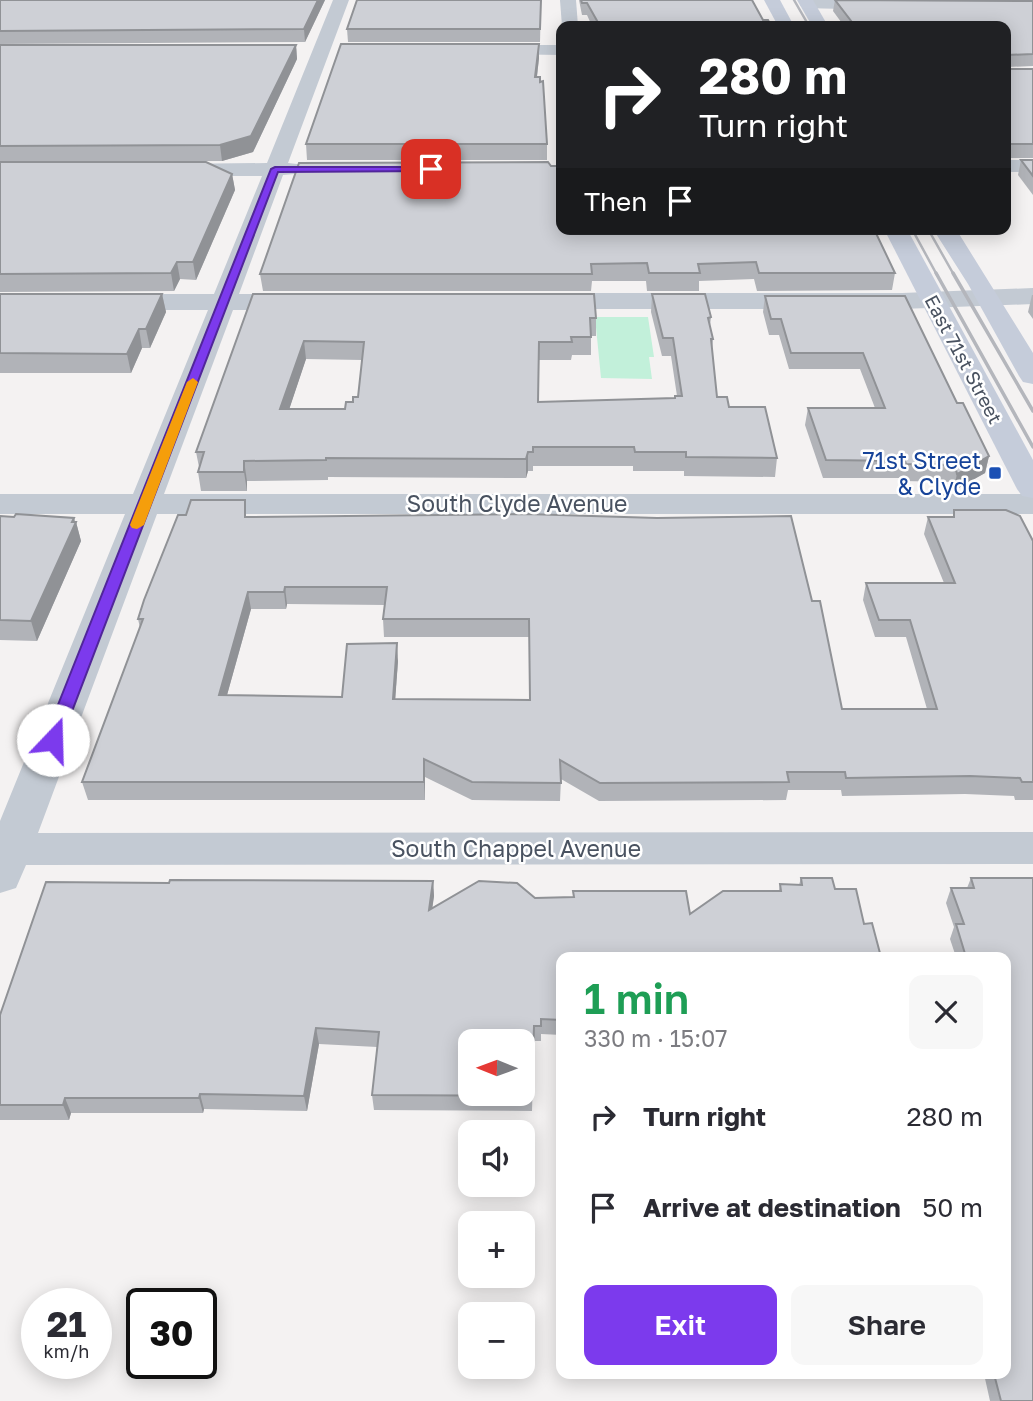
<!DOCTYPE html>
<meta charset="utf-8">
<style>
:root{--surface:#fff;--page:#f7f7f7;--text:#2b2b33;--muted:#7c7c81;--accent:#7c3aed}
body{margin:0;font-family:"Golos Text",sans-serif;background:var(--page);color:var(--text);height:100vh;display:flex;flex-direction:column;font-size:26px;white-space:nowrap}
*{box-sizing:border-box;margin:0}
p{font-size:23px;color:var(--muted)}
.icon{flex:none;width:38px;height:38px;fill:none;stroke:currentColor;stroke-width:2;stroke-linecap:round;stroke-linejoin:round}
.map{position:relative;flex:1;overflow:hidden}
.details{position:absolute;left:556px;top:952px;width:455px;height:427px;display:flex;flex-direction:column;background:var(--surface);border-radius:14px;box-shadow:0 4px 18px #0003}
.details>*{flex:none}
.top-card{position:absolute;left:556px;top:21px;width:455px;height:214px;border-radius:14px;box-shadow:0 4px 18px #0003;background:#202124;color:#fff;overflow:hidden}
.needle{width:46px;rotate:271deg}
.buttons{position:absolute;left:458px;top:1029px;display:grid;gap:14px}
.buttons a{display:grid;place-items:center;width:77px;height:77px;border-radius:14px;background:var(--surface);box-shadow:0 4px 18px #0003;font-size:35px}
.speed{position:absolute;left:21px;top:1288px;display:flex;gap:14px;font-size:35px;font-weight:700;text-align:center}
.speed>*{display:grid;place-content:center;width:91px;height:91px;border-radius:50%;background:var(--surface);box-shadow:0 4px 18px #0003;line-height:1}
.speed small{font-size:18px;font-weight:400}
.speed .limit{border:4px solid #111;border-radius:10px;background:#fff;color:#111}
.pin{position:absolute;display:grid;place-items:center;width:60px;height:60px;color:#fff;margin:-30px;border-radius:14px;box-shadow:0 4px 10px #0006}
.me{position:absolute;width:77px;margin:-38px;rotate:21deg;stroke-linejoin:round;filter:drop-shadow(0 0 5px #0008)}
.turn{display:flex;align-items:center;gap:24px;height:147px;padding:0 28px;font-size:32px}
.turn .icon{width:91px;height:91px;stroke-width:2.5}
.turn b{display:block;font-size:49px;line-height:60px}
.then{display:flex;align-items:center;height:66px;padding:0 28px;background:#0003;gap:14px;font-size:26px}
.round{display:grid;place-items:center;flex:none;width:74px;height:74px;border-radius:14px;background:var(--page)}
.summary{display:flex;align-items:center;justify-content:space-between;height:119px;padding:0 28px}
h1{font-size:42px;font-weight:600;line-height:52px;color:#1e9e55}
.action{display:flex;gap:14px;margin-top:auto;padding:14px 28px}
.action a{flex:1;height:80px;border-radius:14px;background:var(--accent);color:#fff;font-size:28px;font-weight:600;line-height:80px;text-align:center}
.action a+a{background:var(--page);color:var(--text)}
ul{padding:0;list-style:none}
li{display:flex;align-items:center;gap:21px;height:91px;padding:0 28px}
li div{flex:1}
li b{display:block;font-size:26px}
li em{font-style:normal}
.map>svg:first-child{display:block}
.green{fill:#c2f0da}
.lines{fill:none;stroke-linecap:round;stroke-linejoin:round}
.minor{fill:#c3cad3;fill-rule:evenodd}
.secondary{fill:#c5ccda;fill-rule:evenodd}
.rail-far1{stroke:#b4b6bc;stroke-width:2.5}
.rail{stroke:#b4b6bc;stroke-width:3.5}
.wall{fill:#b1b3b8;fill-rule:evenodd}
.shaded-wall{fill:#909296}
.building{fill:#ced0d6;stroke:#909296;stroke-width:2;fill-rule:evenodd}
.route{fill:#7c3aed;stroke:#51269a;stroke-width:2}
.slow{fill:#f59e0b}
.transit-dot{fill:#1a4fb4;stroke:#fff;stroke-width:2.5}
.labels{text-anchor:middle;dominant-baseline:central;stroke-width:5;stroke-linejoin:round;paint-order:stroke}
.far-street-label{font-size:19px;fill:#495260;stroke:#fff}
.transit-label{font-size:23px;fill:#164399;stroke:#fff;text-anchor:end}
.street-label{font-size:23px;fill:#495260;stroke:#fff}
</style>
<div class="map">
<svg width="1033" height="1401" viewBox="0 0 1033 1401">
<rect width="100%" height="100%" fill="#f4f2f2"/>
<path class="green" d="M595 317H648L654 357H649L652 379 601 378Z"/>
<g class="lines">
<g class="minor">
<path d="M333 0H349L288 163 306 165 309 169 306 173 283 175 239 294H302L311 297 315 302 311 307 302 310H233L164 494H1033V514H157L38 833 1033 832V864L26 865 16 888 0 893V821L125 514H0V494H133L208 310H111L102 307 98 302 102 297 111 294H214L262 176H170L163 174 160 170 163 166 170 164 267 163Z"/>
<path d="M560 0H576L578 26H562Z"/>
<path d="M808 0H886L894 5 886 10 803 8 800 5Z"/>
<path d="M487 45H562V55L481 54 478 50 481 46Z"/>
<rect x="1006" y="160" width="27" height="12"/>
<path d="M1033 288V304L902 309H541L532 306 528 301 532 296 541 293H902Z"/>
</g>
<g class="secondary">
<path d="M764 0H780L794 26H778Z"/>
<path d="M797 0H813L828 26H812Z"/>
<path d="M884 229H907L1033 460V498L1022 496 1017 489Z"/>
<path d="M933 229H956L1033 353V384L1023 382 1019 376 968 284Z"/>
</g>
<g class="rail-far1">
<path d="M794 0 809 26"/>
<path d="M912 229 937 275"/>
<path d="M928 229 954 275"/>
</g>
<g class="rail">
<path d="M936 273 1033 447"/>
<path d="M953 273 1033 411"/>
</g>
</g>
<g class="wall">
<path d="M0 0H325L305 42 0 44Z"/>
<path d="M541 0 540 42H348L347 29Z"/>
<path d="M579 0H752L763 20 771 26H592L587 15H582Z"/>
<path d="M835 0 1033 1V66L1007 67 1009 69H1033V158H1006V26H844L833 11Z"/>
<path d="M539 44V58L537 77 540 82 547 144V160H307L306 144Z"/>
<path d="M0 45H296L297 59 253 152 222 161 0 162Z"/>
<path d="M1021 160H1033V195L1018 175Z"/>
<path d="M0 162 232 174 235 190 196 280 180 279 174 291 0 292Z"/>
<path d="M562 229 895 273 892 290 757 291 754 279 699 281V291H647L646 281H592L591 291H263L260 274Z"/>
<path d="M0 294H162L166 312 150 348H142L131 373H0Z"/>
<path d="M253 294 596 318V336H591V355H572L571 360H538V402L675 398V396H677L671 356H662L651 312 652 294 711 317 710 326 713 339 712 349 717 397 729 407 777 458 775 477 684 476V471H633V466H533V471H528L526 478 328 477V480L247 481V491H201L198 472 199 467 196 452ZM306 359 362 360 358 397 345 409H289Z"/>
<path d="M1032 295H1033V319L1028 312Z"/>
<path d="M765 296 957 403 989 456 985 473 953 491 951 482 903 481 902 478H823L805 425 808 408H875L860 369H789L779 335H769L763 312Z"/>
<path d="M954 510 1033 541V800H1015L1014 796 965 794 842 796 841 790H788L786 800 599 801 561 779 560 801 472 800 425 777V800H88L82 782 140 628 138 619 247 517 812 601 842 709H927L906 637H875L863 600 866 583H944L924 534 928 517H953ZM287 604 385 605 383 619 384 637H529V700L395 699 398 661 342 697 227 695 251 609H286Z"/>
<path d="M0 516 74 518 75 522H76L81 541 37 641 0 640Z"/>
<path d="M801 878H832L562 957V1035L541 1034V1041H534L532 1111 374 1110 372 1095 377 1047 319 1044 307 1111 204 1109 203 1113H71L69 1120H0V1015L169 883 433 881 434 896 432 908 535 898 690 914 779 891 780 884 799 885Z"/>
<path d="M971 878H1033V1401H990L984 1374H1006V957H956L950 939 954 927 946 903 951 888H967Z"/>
</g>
<g class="shaded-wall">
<path d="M318 0H325L305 42 304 29Z"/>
<path d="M539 44V58L535 92V77Z"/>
<path d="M296 45 297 59 253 152 222 161 220 145Z"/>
<path d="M232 174 235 190 196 280 193 262Z"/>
<path d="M177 262 180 279 174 291 171 273Z"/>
<path d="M162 294 166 312 150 348 146 329Z"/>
<path d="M139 329 142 348 131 373 127 354Z"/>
<path d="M304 341 306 359 283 428 280 409Z"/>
<path d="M528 452V471L526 478V459Z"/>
<path d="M989 456 985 473 953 491 957 474Z"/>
<path d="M244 461 247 481V491L244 472Z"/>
<path d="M74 518 75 523 76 522 81 541 37 641 31 621Z"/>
<path d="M285 587 287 604 286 609 284 592Z"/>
<path d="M248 592 251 609 222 713 219 695Z"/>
<path d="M397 643 398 661 394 717 393 699Z"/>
<path d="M424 759 425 777V800L424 782Z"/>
<path d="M433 881 434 896 430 925 429 910Z"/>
<path d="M316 1028 319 1044 307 1111 304 1096Z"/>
<path d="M200 1094 204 1109 203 1113 199 1098Z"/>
<path d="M65 1098 71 1113 69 1120 63 1105Z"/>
</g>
<g class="building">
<path d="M0 0H318L304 29 0 31Z"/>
<path d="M357 0H541L540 29H347Z"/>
<path d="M581 0H752L763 20H768L771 26H600L587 3H582Z"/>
<path d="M835 0 1033 1V54L1007 55 1006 66 1009 69H1033V144H1008L1006 141V26H855Z"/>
<path d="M341 44H539L535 77H540V82L543 81 547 144H306Z"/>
<path d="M0 45H296L251 136 220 145 0 146Z"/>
<path d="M1021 160H1033V176Z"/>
<path d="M0 162H206L232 174 193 262H177L171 273 0 274Z"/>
<path d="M548 162 551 166H562V229H874L895 273H759L756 262 698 264 700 273H649L647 263 591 264 592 274H260L299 163Z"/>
<path d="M0 294H162L146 329H139L127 354 0 353Z"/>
<path d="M253 294H594L596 318H590L591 337H571L572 342H539L538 402 675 398V396H682L673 338H663L652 294H705L711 317 708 318 713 339H711L717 397H727L729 407H765L777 458 686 457V452H635L634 447H533V452H528L526 459 326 458V460L244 461V472H198L204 452H196ZM304 341 364 342 358 397H353V402H346L345 409H280Z"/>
<path d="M765 296H905L957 403H963L989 456 957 474 955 465 906 464 905 461 826 460 808 408H885L863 353H791L781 319H771Z"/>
<path d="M191 500H245V517L526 514 657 518 791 516 812 601H820L842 709H937L910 620H879L866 583H955L928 517H954V510H1006L1020 516 1033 541V782H1022L1020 778 970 776 846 778 845 772H787L789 782 600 783 560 760 561 783 472 782 424 759V782H82L143 619H138L144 600 178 515H186ZM285 587H387L383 619H529L530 700 393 699 397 643 347 644 342 697 219 695 248 592H284Z"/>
<path d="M16 514 74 518 72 522H76L31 621 0 620V516L14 517Z"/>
<path d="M801 878H832L835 889H856L864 924 872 923 881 957H562V1020L541 1019V1026H534L532 1096 372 1095 379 1032 316 1028 304 1096 200 1094 199 1098H65L63 1105H0V1015L46 882 169 883 170 880 433 881 429 910 479 881 517 883 535 898 574 897 573 891H686L690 914 723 891H781L780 884 802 885ZM471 1041H523V1094H471Z"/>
<path d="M971 878H1033V1401H1001L994 1374H1006V957H966L956 924H964L951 888H974Z"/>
</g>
<path class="route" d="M431 167 434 171 278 172 61 740 53 746 47 744 44 740 271 169 275 167Z"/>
<path class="slow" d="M193 378 198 382 144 525 137 529 132 528 130 525 187 382Z"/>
<rect class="transit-dot" x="988" y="466" width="14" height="14" rx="3.5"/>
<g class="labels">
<g class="far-street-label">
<text transform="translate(964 359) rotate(62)">East 71st Street</text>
</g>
<g class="transit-label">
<text x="981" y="460">71st Street<tspan x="981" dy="26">&amp; Clyde</tspan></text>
</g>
<g class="street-label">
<text x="517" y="503">South Clyde Avenue</text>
<text x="516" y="848">South Chappel Avenue</text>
</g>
</g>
</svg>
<div class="buttons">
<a><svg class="needle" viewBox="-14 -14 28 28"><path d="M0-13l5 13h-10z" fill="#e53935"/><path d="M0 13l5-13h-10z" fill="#7c7c81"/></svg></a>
<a><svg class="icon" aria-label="sound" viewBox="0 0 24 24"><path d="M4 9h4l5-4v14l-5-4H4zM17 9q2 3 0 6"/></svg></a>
<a>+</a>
<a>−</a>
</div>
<div class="speed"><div>21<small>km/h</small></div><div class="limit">30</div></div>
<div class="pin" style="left:431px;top:169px;background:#d93025"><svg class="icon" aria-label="arrive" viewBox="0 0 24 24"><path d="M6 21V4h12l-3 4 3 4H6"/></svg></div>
<svg class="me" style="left:53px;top:740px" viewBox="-20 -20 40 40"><circle r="19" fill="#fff"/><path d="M0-13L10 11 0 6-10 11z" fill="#7c3aed"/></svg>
<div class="top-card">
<div class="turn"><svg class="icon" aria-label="right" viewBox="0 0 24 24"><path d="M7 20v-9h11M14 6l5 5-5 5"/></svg><div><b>280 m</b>Turn right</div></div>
<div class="then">Then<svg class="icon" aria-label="arrive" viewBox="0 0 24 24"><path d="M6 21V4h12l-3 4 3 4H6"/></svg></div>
</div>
<section class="details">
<div class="summary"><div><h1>1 min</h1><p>330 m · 15:07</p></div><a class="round"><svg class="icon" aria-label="close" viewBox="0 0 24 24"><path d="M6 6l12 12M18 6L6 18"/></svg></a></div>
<ul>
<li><svg class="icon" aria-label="right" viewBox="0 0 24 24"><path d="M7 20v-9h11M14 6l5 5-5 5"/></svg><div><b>Turn right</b></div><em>280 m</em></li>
<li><svg class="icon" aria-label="arrive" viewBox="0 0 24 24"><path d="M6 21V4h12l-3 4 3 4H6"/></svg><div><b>Arrive at destination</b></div><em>50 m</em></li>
</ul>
<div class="action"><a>Exit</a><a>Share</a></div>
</section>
</div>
